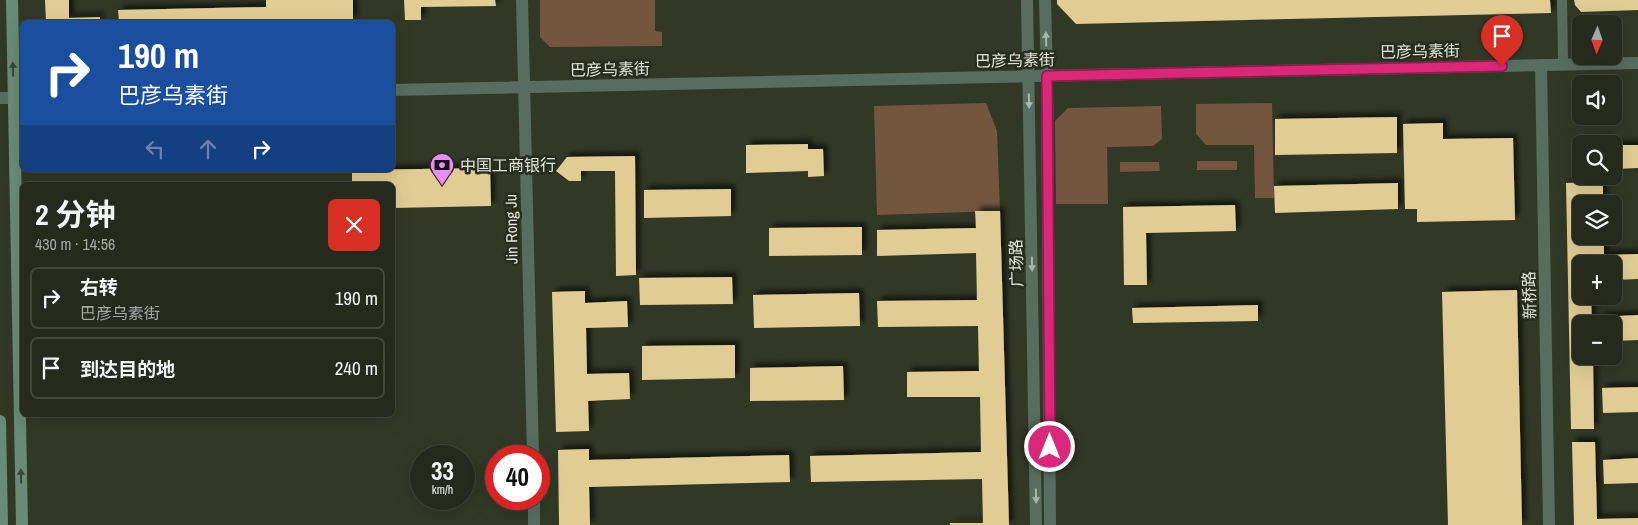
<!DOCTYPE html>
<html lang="zh">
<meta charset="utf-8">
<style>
:root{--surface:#262a1c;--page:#2e3225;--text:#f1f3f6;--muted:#a4a7a3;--line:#42463b}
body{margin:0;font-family:"Archivo Narrow","Noto Sans SC",sans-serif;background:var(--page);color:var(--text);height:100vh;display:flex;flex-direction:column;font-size:19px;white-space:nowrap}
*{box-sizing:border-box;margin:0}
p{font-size:16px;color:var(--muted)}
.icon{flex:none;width:28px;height:28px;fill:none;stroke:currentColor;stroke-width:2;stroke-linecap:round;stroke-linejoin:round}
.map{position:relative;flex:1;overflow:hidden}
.details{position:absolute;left:20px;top:182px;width:375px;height:235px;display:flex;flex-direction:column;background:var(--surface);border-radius:8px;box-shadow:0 5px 20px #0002,0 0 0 1px var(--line)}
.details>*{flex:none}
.guide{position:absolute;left:20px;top:20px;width:375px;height:152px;border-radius:8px;box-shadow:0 5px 20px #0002,0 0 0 1px var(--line);background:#1a4fa0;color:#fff;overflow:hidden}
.needle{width:32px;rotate:182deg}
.buttons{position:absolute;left:1572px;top:15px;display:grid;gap:10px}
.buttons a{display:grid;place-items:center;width:50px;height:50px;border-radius:8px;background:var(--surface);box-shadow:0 5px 20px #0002,0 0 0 1px var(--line);font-size:25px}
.speed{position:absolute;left:410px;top:445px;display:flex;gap:10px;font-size:25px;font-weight:700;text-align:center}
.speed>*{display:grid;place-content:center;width:65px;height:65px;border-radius:50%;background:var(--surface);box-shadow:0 5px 20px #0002,0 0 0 1px var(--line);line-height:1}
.speed small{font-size:12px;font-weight:400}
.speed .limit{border:8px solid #d22;background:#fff;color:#111}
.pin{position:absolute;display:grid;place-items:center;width:42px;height:42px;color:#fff;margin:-51px -21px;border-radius:50% 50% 50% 0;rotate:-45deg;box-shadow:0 0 5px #0007}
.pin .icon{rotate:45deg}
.me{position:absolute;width:55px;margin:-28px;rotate:0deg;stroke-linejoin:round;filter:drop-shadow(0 0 4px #0008)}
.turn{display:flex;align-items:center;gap:18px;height:105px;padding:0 15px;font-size:22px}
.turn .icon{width:65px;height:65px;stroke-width:2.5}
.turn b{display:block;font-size:35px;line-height:42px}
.lanes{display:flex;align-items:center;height:48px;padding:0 15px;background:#0003;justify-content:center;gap:25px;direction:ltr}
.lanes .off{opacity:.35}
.round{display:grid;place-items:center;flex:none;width:52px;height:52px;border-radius:8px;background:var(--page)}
.headline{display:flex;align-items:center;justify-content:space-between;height:85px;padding:0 15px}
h1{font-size:30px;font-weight:700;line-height:38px}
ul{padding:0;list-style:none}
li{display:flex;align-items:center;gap:15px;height:62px;margin:0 10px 8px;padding:0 5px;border:2px solid var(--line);border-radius:8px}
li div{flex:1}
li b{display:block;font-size:19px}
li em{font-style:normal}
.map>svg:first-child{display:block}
.green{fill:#74563f}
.building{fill:#e1cd94;filter:url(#shadow)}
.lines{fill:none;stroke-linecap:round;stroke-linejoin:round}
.pedestrian{stroke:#576d5f;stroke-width:10}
.minor{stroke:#576d5f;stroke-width:12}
.tertiary{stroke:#576d5f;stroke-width:12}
.secondary{stroke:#688c75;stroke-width:12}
.oneway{fill:#aab5a9}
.oneway2{fill:#384633}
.route-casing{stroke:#8e194d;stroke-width:12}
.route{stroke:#db2777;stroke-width:9}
.labels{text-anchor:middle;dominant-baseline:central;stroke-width:5;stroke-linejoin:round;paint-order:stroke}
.street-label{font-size:16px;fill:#e1e5da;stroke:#282e1d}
.poi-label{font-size:16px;fill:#e1e5da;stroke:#282e1d;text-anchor:start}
</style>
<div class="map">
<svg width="1638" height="525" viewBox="0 0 1638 525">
<defs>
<filter id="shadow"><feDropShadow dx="4.5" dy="-4.5" stdDeviation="2.5" flood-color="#0009"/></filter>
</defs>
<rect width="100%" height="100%" fill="#323826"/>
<g class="green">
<path d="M540 0H655V31L662 32V46L550 47 540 37Z"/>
<path d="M986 103 997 131 1000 211 877 215 874 106Z"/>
<path d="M1272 103 1274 198H1255L1254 145H1206L1196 134V104Z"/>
<path d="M1161 106 1162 139 1153 146 1107 147 1108 204H1056L1055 121 1068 108Z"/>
<path d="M1237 161V170H1197V161Z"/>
<path d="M1120 162H1159L1160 171 1120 172Z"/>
</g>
<g class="building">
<path d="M45 0H69V18L100 17V22H46Z"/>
<path d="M266 0H353V22H119L118 10 266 7Z"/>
<path d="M404 0H495L496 6 421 7V20H405Z"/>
<path d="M1057 0H1550L1551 13 1076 24 1057 4Z"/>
<path d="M1574 0H1638V10L1581 12 1575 5Z"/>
<path d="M1397 117V153L1275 155V119Z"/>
<path d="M1443 123V139L1513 138 1515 220 1417 222V209H1405L1403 124Z"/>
<rect x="1595" y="140" width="14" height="4"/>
<path d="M808 144V149H823L824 176 808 177V171L746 173V145Z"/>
<path d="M1614 145H1638V168L1614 169Z"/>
<rect x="1573" y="146" width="8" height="24"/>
<path d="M635 156 636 275 616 276 615 171H581V181H569L556 171 567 157Z"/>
<path d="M490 168 491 206 392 208V185H352V170Z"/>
<path d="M1603 182V204H1581V236H1604V255L1638 254V279L1614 280V264H1581V296H1591L1592 324H1581V356H1593L1594 429H1571L1566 183Z"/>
<path d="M1398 183V209L1275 213 1274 186Z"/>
<path d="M731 189V216L644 218V190Z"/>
<path d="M1235 205 1236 231 1146 233 1147 285H1124L1123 207Z"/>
<path d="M975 211H1000L1009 525H950V523H983L982 479 811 482 810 456 981 452 980 397H907V372L979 371 978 326 878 327 877 301 977 300 976 253 877 256V230L976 228Z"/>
<path d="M862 227V255L769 256V228Z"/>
<path d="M732 277 733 304 640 305 639 278Z"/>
<path d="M1517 290 1522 525H1448L1442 292Z"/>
<path d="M585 291V303L627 301 628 327 586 328 587 374 629 373 630 399 588 401 589 431 556 432 552 292Z"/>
<path d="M859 293 860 326 754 328 753 295Z"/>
<path d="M1258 305V321L1133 323 1132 308Z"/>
<path d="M1638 315V340L1614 341V324H1600V317Z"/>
<path d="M735 345V378L642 380V346Z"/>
<path d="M843 366 844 400 750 401V368Z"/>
<path d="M1638 387V412L1603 413 1602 388Z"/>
<path d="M1572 442H1595L1597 519 1638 518V525H1574Z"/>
<path d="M589 449V460L789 455 790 482 589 487 590 525H559L558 450Z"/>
<path d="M1638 458V483L1604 484 1603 460Z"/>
</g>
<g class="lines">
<path class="pedestrian" d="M1562 0 1563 58"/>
<g class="minor">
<path d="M522 0 533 456"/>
<path d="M1541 65 1549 525"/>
<path d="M534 499V525"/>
</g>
<g class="tertiary">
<path d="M1027 0 1036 525"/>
<path d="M1045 0 1047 76 1050 525"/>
<path d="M392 90 1638 63"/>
<path d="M0 98H22"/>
</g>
<g class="secondary">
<path d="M12 0 22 525"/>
<path d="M0 421 2 525"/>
</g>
</g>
<defs><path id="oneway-solid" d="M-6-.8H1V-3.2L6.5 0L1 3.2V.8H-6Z" transform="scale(1.25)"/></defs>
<g class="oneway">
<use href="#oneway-solid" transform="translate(1046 39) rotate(-92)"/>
<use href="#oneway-solid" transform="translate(1029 101) rotate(89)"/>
<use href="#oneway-solid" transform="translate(1032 264) rotate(89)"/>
<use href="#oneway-solid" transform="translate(1036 496) rotate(89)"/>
</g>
<g class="oneway2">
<use href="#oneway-solid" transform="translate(13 69) rotate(-91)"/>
<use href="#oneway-solid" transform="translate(21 476) rotate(-91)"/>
</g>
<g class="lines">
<g class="route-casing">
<path id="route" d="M1050 447 1047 76 1502 66"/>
</g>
<use href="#route" class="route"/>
</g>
<defs>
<g id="bank-pin" transform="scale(1.25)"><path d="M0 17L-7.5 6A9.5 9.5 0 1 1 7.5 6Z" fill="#e98dfe" stroke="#282e1d"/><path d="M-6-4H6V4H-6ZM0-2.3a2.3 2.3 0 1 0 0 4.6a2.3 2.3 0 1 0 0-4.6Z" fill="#111"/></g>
</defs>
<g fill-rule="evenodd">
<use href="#bank-pin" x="442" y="165"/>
</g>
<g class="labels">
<g class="street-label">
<text transform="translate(1420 51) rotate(-1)">巴彦乌素街</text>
<text transform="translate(1015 60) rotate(-1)">巴彦乌素街</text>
<text transform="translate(610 69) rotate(-1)">巴彦乌素街</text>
<text transform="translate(511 229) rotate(-91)">Jin Rong Ju</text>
<text transform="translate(1016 263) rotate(-91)">广场路</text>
<text transform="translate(1529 295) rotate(-91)">新桥路</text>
</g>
<g class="poi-label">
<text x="460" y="165">中国工商银行</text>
</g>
</g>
</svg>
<div class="buttons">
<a><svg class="needle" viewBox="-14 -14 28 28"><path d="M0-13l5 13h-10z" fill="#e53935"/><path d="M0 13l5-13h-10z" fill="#a4a7a3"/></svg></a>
<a><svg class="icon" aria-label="sound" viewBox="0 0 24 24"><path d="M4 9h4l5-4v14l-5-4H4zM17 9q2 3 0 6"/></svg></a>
<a><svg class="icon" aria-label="search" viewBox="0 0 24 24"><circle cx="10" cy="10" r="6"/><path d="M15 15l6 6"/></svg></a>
<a><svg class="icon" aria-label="layers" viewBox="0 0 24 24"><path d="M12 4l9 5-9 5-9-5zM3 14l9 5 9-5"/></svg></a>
<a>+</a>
<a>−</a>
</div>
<div class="speed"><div>33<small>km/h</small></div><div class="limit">40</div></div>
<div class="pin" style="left:1502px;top:66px;background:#d93025"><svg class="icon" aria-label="arrive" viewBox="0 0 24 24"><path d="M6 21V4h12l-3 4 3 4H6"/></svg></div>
<svg class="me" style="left:1050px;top:447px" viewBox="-20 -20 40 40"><circle r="17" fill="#db2777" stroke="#fff" stroke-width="3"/><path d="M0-11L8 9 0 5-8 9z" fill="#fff"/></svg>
<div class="guide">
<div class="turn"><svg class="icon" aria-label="right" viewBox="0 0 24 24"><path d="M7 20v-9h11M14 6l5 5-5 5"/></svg><div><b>190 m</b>巴彦乌素街</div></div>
<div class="lanes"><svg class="icon off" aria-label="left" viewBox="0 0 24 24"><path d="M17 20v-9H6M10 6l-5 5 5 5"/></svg><svg class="icon off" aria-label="ahead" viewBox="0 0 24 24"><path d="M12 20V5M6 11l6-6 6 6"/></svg><svg class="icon" aria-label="right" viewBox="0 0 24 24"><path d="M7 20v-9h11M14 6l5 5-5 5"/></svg></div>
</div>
<section class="details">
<div class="headline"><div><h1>2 分钟</h1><p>430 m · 14:56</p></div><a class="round" style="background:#d93025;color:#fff"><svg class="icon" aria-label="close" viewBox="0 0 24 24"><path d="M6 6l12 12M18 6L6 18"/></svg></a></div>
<ul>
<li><svg class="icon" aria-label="right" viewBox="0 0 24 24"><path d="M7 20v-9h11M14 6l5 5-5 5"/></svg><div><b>右转</b><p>巴彦乌素街</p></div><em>190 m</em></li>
<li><svg class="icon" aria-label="arrive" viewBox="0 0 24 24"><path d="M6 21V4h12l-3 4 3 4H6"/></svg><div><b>到达目的地</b></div><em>240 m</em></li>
</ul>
</section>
</div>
